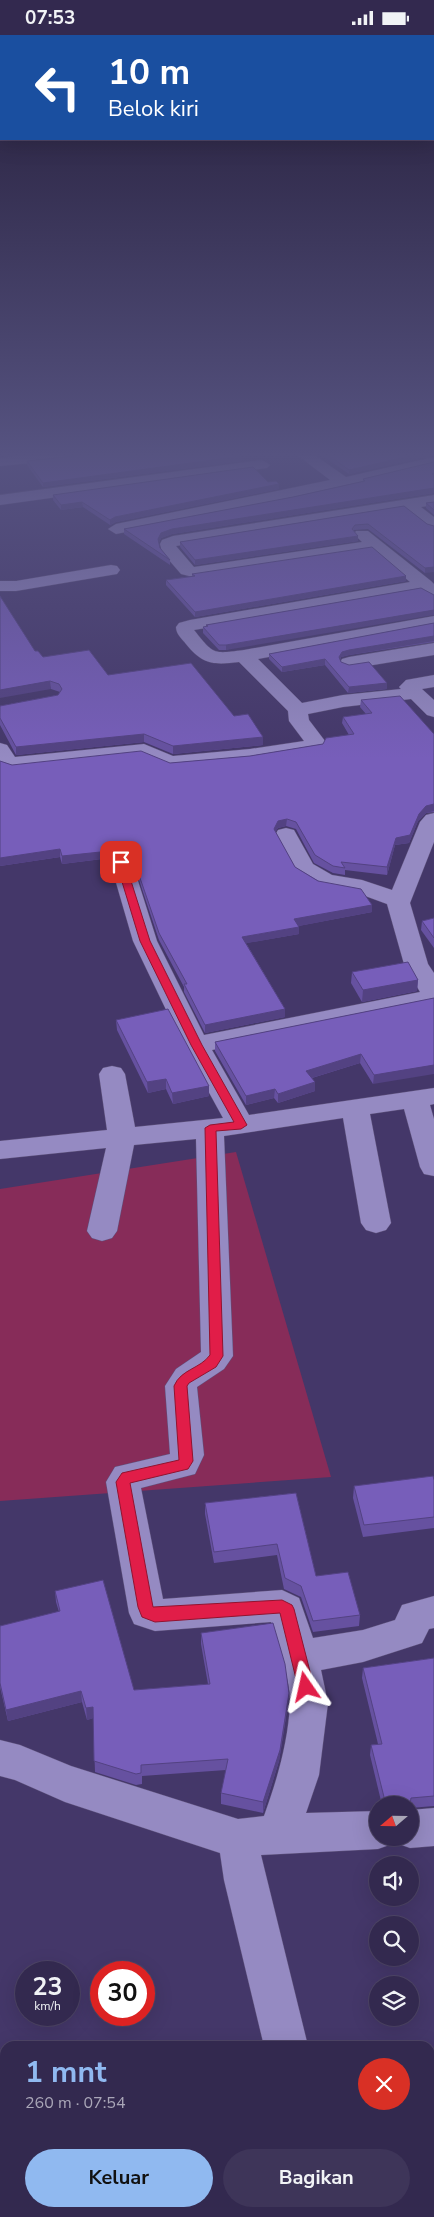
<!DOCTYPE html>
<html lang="id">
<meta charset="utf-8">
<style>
:root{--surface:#33294f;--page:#3e3559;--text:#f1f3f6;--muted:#a9a6b7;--line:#4e4566;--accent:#90b9f0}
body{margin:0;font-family:"Nunito Sans",sans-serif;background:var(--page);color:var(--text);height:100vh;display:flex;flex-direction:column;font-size:19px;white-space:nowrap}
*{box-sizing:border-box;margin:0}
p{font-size:16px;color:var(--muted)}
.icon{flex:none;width:28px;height:28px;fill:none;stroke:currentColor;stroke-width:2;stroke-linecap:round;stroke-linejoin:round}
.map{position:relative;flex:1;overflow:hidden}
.side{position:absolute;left:0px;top:2006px;width:435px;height:176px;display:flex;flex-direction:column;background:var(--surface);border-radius:15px 15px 0 0;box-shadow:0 5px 20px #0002,0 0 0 1px var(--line)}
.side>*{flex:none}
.guide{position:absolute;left:0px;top:0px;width:435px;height:105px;box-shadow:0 5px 20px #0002,0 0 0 1px var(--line);background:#1a4fa0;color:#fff;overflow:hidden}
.needle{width:32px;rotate:250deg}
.fabs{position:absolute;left:369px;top:1761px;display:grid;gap:10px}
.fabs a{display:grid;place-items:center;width:50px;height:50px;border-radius:50%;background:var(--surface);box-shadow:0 5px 20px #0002,0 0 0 1px var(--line);font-size:25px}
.speed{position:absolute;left:15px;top:1926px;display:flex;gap:10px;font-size:25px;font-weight:700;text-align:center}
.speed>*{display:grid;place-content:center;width:65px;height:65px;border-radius:50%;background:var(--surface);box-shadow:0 5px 20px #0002,0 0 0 1px var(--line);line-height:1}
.speed small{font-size:12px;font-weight:400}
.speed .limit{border:8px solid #d22;background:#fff;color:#111}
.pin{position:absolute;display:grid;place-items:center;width:42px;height:42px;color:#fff;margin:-21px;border-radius:10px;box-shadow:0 2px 8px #0006}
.me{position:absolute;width:55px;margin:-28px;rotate:349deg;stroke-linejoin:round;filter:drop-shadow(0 0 4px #0008)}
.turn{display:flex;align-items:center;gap:18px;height:105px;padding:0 25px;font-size:22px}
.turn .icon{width:65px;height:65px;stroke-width:2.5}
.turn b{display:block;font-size:35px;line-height:42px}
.round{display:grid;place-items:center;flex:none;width:52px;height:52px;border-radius:26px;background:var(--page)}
.headline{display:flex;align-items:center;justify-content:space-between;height:85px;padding:0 25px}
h1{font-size:30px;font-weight:700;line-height:38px;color:var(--accent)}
.button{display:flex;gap:10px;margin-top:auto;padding:10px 25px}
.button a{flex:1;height:58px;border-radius:30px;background:var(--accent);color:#111;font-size:20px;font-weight:700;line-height:58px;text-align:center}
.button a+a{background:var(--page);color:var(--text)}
.status{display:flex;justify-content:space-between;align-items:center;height:35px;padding:0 25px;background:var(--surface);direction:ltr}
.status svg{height:14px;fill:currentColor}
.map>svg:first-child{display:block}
.green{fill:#872c59}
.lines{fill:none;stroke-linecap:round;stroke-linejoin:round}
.minor-casing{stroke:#5d517a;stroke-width:1}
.minor{fill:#958ac2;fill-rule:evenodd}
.wall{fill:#6651a0}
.shaded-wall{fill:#534282}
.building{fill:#775eba;stroke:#534282}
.route{fill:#e11d48;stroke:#92132f}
</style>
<div class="status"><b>07:53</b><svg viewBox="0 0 49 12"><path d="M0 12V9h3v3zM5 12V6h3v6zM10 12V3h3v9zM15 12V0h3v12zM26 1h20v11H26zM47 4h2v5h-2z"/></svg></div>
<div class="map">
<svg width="434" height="2182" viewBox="0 0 434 2182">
<rect width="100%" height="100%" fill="#443769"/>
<path class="green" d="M236 1117 331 1442 0 1466V1154Z"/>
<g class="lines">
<g class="minor-casing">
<g id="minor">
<path d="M37 419H90L83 423 0 431V423Z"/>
<path d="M296 419H313L346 442 434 422V430L295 463 116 499 108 494 116 489 330 445Z"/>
<path d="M262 425 270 430 267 433 0 470V460Z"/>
<path d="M434 460V470L421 472 434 482V495L428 493 404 474 176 511 194 532 362 507 354 499 356 496H368L431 546 434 549V563L421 556 194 595C214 620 213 619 244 615L434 581V591L258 624 302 668 343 660 401 654 399 652 406 645 434 640V652L422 654 434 665V682L427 680 411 664 343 672 308 679 309 685 325 706 322 714 250 726 170 733 141 721 12 735 0 731V708L7 710 15 722 144 709 173 721 250 714 304 706 289 686 288 676 239 627C214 630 203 630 186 609 182 604 176 599 176 592L179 588 190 585 410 547 372 515 193 542 181 539 162 517 160 509 162 505 173 501Z"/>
<path d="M111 530 117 531 120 535 117 539 16 556H0V546H16Z"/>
<path d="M434 608V620L349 634 342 632 340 628 342 624 349 622Z"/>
<path d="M434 778V807L410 868 428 929 434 938V970L212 1015 249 1080 434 1053V1069L430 1070 434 1084V1141L424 1139 420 1132 404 1074 370 1079 391 1188 386 1195 376 1198 366 1195 361 1188 343 1083 224 1101 233 1321 224 1334 197 1352 204 1420 195 1439 141 1453 163 1564 282 1555 299 1563 313 1603 363 1595 395 1585 402 1570 434 1561V1593L429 1594 422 1608 363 1627 321 1635 328 1668 319 1740 306 1778 378 1776V1802H410V1775L434 1773V1811L410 1813 396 1808 394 1805 392 1809 378 1814 261 1820 308 2011H264L224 1845 220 1818 65 1767 15 1745 0 1741V1705L20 1710 71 1731 238 1784 264 1781C277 1745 288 1708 290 1669 291 1647 278 1610 271 1587L155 1596 134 1589 129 1578 106 1447 115 1432 170 1419 165 1351 176 1334 201 1317 196 1104 134 1110 117 1196 112 1203 102 1206 92 1203 87 1196 106 1113 0 1124V1106L107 1095 99 1039 103 1033 112 1031 121 1033 125 1039 135 1092 223 1083 183 1010 133 906 110 827 113 822 121 820 129 822 132 827 157 906 204 1000 420 957 404 929 387 869 357 858 318 851 296 838 275 800 278 795 286 793 294 795 313 829 332 840 362 845 392 855 420 787 426 780Z"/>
<path d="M308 2178H356L357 2182H309Z"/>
</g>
</g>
<use href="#minor" class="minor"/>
</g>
<g class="wall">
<path d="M320 419H434V420L349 439Z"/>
<path d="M83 420 242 426 43 452 27 430V426Z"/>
<path d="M434 427V458L172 499 161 503 159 508 160 513 170 525V530L124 499V494L293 462 363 446V444Z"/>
<path d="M268 447 279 454 116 487 110 490 83 472 61 475 53 465V460Z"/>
<path d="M434 467V480L426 473V468Z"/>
<path d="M404 471 427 489 434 491 425 538 368 494 354 495V496L358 506 195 530 180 512V507Z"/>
<path d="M192 539 406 541V546L195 582 166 550V545L192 541Z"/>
<path d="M421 553 226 615H219L203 598V592H206V590Z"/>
<path d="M434 588V607L349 620 341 622 340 625 341 627 387 654 348 658 325 630 282 637 269 624V619Z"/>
<path d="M35 616 43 622 108 640 234 681 263 702V710L173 719 144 707 16 720 0 690V671L58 660 60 657 51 654Z"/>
<path d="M361 665 434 699V777L426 778 418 786 409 808 395 810 387 840 345 835V840L333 838 314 828 296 794 286 791 278 793 275 797 295 832 372 877 298 891 299 899 246 908 285 974V982L205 998 184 957V952L159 905 131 821 121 818 110 823 62 829 60 822 0 831V726L12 730 170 728 250 721 323 709 349 700 342 688 343 682 366 679 360 672Z"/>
<path d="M434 883V913L421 895 422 886Z"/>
<path d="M352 937 418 945 417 956 362 967 351 948Z"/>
<path d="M434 963 373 1049 360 1028 312 1043 315 1056 278 1068 274 1063 246 1070 215 1016V1007Z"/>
<path d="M116 985 209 1051V1061L173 1069 166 1054 148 1058 117 995Z"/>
<path d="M434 1445V1493L363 1502 353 1463 354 1451Z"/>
<path d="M296 1458 316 1541 360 1580 359 1591 313 1597 301 1562 284 1554 277 1520 214 1528 205 1479V1468Z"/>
<path d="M55 1556 134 1655 208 1649 201 1609V1598L289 1658 288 1669 279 1726 263 1778 221 1769V1758L226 1735 142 1741V1749L136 1750 95 1737 93 1683 87 1685 82 1667 8 1686 0 1652V1591L59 1577 56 1567Z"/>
<path d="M434 1623V1771L410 1773V1770H382L370 1720 371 1710 378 1709 362 1643 363 1633Z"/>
</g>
<g class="shaded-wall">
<path d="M419 419H434V420L349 439V435Z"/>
<path d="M242 421V426L43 452V448Z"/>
<path d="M279 449V454L116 487 110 490V485L115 482Z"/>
<path d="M434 453V458L172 499 161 503 158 509V504L161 498 172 494Z"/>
<path d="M82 467 83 472 61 475V470Z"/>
<path d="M358 501V506L195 530V525Z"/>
<path d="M434 532V537L425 538V533Z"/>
<path d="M406 541V546L195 582V577Z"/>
<path d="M434 575V580L226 615V610Z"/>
<path d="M434 601V606L349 620 341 622 338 627 339 622 342 617 349 615Z"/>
<path d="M325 624V630L282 637V632Z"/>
<path d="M50 646 51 654 0 663V655Z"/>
<path d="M387 648V654L348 658 349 652Z"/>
<path d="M144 699V707L16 720V712Z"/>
<path d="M263 702V710L173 719V711Z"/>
<path d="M434 769V776L426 778 418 786 409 808 395 810 387 840V832L396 803 426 771Z"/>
<path d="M287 784 286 791 278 793 273 801 274 794 278 786Z"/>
<path d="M120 811 121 818 110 823 62 829V821Z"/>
<path d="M60 814V822L0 831V823Z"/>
<path d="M372 870V877L294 892V884Z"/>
<path d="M299 892V899L242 909V902Z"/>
<path d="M418 945 417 956 362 967 363 955Z"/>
<path d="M285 974V982L205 998V990Z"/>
<path d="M361 1019 360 1028 305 1045 306 1036Z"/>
<path d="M434 1030V1039L373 1049 374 1040Z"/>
<path d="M166 1044V1054L148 1058 147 1047Z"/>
<path d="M315 1047V1056L278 1068V1059Z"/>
<path d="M209 1051V1061L173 1069 172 1058Z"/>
<path d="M275 1054 274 1063 246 1070V1061Z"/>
<path d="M81 1656 82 1667 8 1686 6 1675Z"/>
<path d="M289 1658 288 1669 279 1726 263 1778V1767Z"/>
<path d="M93 1672 94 1683 87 1685 86 1673Z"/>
</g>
<g class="building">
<path d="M85 419H240L242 421 43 448 27 426 83 420Z"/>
<path d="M327 419H419L349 435Z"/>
<path d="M434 427V438L432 439 434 440V453L172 494 161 498 158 504 160 513 170 525 124 494 293 462 365 446 363 444Z"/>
<path d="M253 432 268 447 276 446 279 449 115 482 110 485 82 467 61 470 53 460Z"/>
<path d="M434 467V475L426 468Z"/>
<path d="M404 471 427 489 434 491V532L425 533 368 489 355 490 352 494 358 501 195 525 180 507Z"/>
<path d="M372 512 406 541 195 577 166 545 195 541 192 539Z"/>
<path d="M421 553 434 560V575L226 610H219L203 592 208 591 206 590Z"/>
<path d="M0 561 35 616H38L43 622 89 615 108 640 191 628 234 681 248 679 263 702 173 711 144 699 16 712 0 683V671L58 660 62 654 59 649 50 646 0 655Z"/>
<path d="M434 588V601L349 615 342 617 339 622 341 627 349 630 369 627 387 648 349 652 325 624 282 632 269 619Z"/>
<path d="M400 661 434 699V769L426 771 419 779 410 800 396 803 387 832 341 827 345 833 333 831 315 820 296 787 287 784 278 786 274 794 295 832 318 846 361 854 372 870 294 884 299 892 242 902 285 974 205 990 184 949H187L159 898 130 814 120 811 110 816 62 821 60 814 0 823V726L12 730 141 716 170 728 250 721 323 709 326 703 354 699 343 682 372 678 361 665Z"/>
<path d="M434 883V903L422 886Z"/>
<path d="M408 927 418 945 363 955 352 937Z"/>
<path d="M434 963V1030L374 1040 361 1019 306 1036 315 1047 278 1059 275 1054 246 1061 215 1007Z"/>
<path d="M168 974 209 1051 172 1058 166 1044 147 1047 116 985Z"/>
<path d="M433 1441 434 1445V1482L364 1490 354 1451Z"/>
<path d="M296 1458 316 1541 348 1537 360 1580 313 1586 301 1551 285 1543 277 1509 214 1517 205 1468Z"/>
<path d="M103 1545 134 1655 210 1649 201 1598 273 1588 285 1629 289 1658 280 1715 263 1767 221 1758 228 1724 141 1730V1738L136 1739 94 1726 93 1672 86 1673 81 1656 6 1675 0 1648V1591L60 1576 55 1556Z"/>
<path d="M434 1623V1761L411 1763 410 1769 402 1770H386L371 1710 382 1709 363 1633Z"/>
</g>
<linearGradient id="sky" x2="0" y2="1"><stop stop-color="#251e3a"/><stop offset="0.58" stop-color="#565381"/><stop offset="1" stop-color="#565381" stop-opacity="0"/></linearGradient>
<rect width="434" height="724" fill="url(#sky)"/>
<path class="route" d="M121 824 125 827 150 906 202 1010 247 1090 241 1094 216 1096 223 1321 216 1332 189 1348 187 1351 193 1426 188 1434 130 1448 153 1572 282 1565 292 1570 294 1574 314 1652 311 1657 306 1660 300 1657 298 1652 280 1578 155 1587 142 1582 138 1572 116 1447 122 1438 179 1425 174 1351C181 1334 200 1334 210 1320L205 1093 210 1090 234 1087 191 1010 140 906 116 827Z"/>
</svg>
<div class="fabs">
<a><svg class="needle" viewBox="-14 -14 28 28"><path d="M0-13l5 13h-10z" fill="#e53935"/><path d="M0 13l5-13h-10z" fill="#a9a6b7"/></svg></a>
<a><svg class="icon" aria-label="sound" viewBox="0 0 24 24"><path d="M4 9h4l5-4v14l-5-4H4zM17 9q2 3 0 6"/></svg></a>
<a><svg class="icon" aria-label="search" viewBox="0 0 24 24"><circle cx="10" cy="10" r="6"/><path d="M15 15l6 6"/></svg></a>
<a><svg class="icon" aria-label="layers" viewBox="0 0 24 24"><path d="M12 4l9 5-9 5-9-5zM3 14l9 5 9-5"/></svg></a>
</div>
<div class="speed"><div>23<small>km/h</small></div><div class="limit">30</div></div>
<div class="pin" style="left:121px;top:827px;background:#d93025"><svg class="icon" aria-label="arrive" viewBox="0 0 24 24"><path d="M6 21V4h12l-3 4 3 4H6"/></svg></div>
<svg class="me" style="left:306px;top:1652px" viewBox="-20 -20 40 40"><path d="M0-17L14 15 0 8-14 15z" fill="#e11d48" stroke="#fff" stroke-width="4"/></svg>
<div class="guide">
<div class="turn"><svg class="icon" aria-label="left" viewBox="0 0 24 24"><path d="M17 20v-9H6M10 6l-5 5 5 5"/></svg><div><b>10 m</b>Belok kiri</div></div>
</div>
<section class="side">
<div class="headline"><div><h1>1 mnt</h1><p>260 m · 07:54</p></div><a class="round" style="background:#d93025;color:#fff"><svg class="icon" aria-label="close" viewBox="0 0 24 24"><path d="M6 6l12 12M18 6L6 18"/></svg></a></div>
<div class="button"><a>Keluar</a><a>Bagikan</a></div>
</section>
</div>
